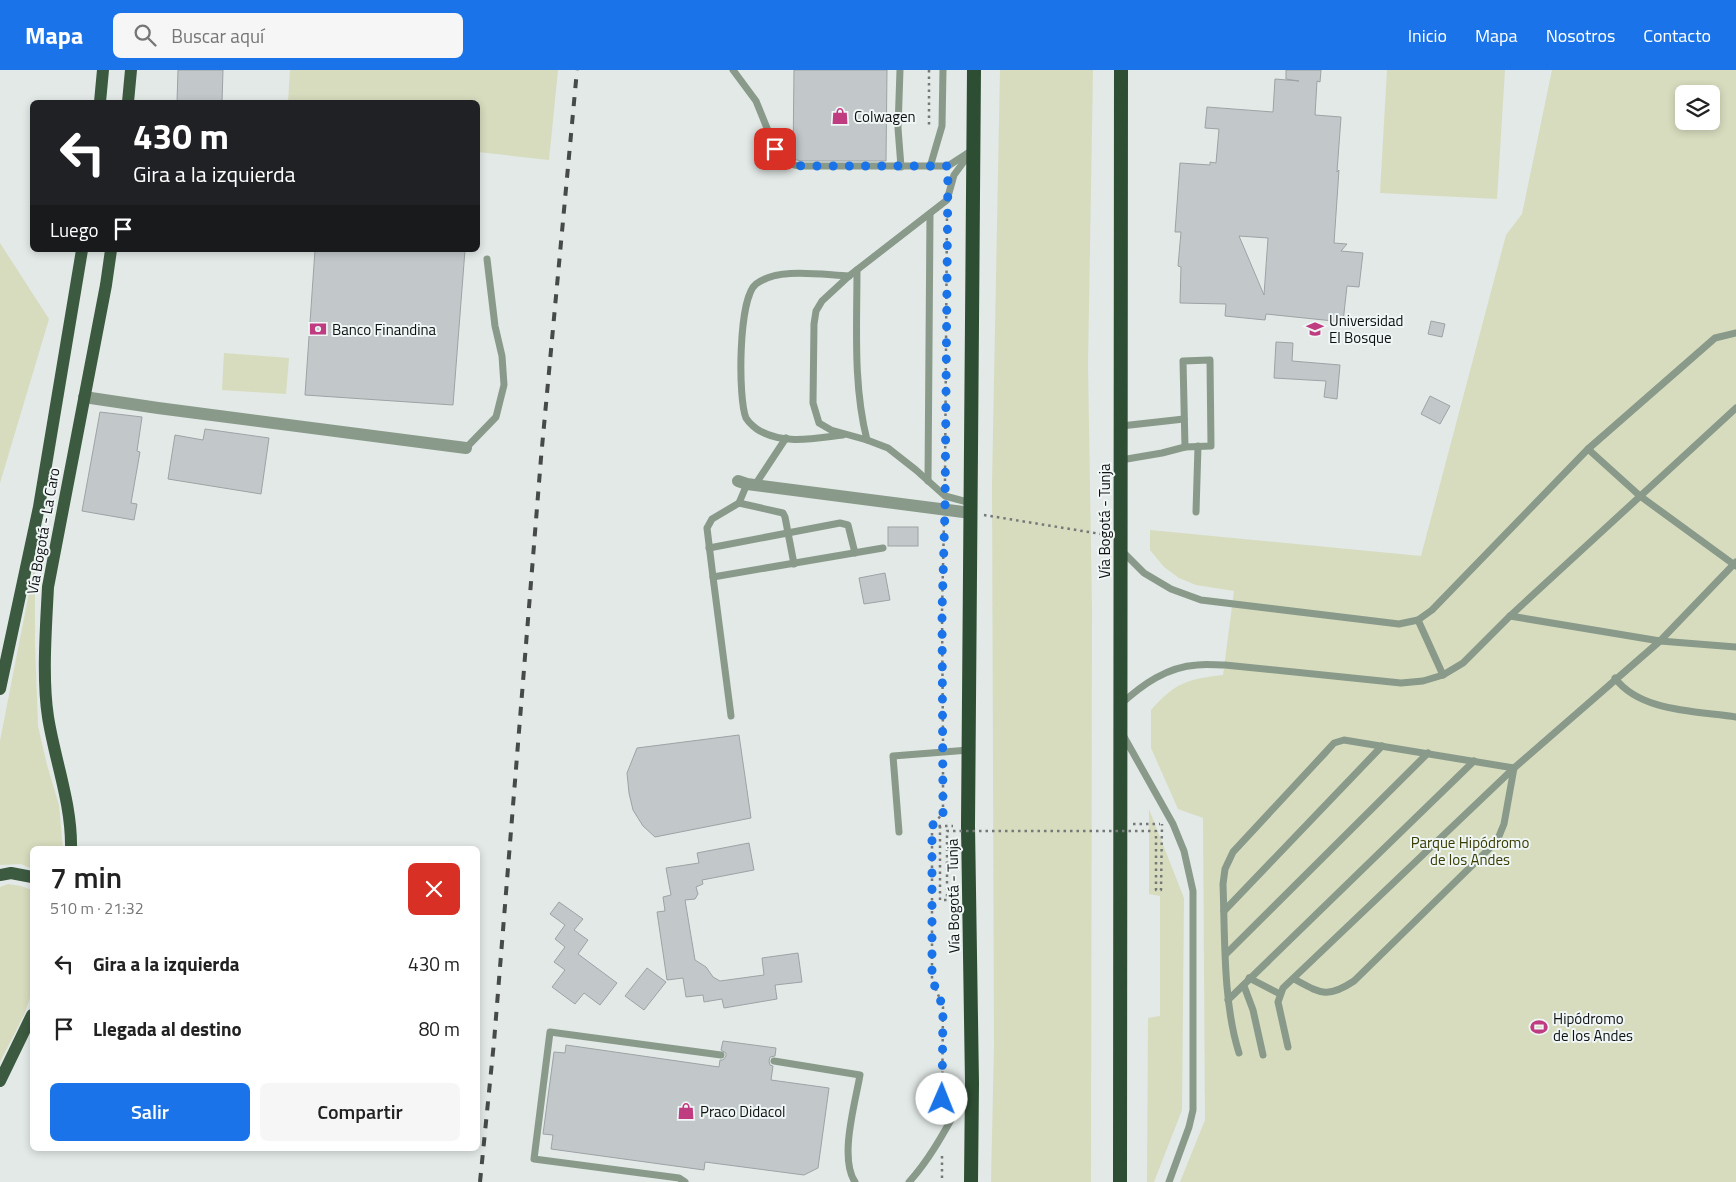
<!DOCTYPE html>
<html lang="es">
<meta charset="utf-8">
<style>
:root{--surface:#fff;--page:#f6f6f6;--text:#222;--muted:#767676;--accent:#1a73e8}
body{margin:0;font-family:"Titillium Web",sans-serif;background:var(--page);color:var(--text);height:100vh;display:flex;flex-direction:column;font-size:19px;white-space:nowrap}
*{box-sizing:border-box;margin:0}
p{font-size:16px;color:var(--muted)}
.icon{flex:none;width:28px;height:28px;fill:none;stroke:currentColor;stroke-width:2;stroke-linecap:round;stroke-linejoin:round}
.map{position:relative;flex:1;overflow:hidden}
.drawer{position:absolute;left:30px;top:776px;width:450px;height:305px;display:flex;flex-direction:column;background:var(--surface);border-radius:8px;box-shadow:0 2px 8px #0003}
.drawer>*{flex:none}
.hud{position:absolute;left:30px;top:30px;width:450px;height:152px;border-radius:8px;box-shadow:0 2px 8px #0003;background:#202124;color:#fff;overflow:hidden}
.tools{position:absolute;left:1675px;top:15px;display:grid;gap:10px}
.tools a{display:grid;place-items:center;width:45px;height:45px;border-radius:8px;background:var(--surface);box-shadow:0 2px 8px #0003;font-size:25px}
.pin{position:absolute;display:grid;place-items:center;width:42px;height:42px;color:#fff;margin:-21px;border-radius:10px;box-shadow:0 2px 8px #0006}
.me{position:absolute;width:55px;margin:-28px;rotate:1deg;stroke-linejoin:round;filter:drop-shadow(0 0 4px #0008)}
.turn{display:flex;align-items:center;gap:18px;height:105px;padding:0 20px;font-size:22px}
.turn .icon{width:65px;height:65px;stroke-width:2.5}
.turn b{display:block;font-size:35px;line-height:42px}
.then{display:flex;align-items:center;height:48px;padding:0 20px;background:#0003;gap:10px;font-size:19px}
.round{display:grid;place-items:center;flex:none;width:52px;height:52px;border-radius:8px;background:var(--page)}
.summary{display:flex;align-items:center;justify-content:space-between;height:85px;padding:0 20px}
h1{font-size:30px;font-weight:600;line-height:38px}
.action{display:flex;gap:10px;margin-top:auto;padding:10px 20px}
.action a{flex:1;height:58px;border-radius:8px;background:var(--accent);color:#fff;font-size:20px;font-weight:600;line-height:58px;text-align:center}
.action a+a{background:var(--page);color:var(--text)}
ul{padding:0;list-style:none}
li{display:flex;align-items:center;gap:15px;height:65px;padding:0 20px}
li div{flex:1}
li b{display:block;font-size:19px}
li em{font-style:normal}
header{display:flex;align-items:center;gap:30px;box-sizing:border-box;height:70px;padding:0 25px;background:var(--accent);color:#fff}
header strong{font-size:24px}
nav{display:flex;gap:28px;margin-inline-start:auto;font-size:18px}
.search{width:350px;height:45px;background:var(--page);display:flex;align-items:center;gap:12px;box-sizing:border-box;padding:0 18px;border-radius:8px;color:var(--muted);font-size:19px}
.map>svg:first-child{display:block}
.green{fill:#d7dcbe;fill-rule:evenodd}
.building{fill:#c2c8ca;stroke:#9da3a5;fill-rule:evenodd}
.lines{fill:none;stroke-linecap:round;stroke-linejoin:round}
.path{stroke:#747978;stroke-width:2.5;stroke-dasharray:2.5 4;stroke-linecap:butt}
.service{stroke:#899a8a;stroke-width:7}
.minor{stroke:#899a8a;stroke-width:12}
.primary{stroke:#3c5a40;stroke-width:12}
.trunk{stroke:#2e4e33;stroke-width:14}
.rail{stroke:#464a49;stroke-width:4;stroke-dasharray:9 9;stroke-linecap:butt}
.path-bridge{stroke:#747978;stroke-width:2.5;stroke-dasharray:2.5 4;stroke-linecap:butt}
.route{stroke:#1a73e8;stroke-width:9;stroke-dasharray:0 16.2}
.labels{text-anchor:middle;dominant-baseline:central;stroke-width:4;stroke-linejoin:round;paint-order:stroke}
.poi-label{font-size:15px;fill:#0f1111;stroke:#eff6f5;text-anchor:start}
.street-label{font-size:15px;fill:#0f1111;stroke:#eff6f5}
.park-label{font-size:15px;fill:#393d02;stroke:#eff6f5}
</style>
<header>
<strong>Mapa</strong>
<div class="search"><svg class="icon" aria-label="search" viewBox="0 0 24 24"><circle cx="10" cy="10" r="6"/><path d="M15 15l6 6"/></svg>Buscar aquí</div>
<nav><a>Inicio</a><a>Mapa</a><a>Nosotros</a><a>Contacto</a></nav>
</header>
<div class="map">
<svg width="1736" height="1112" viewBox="0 0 1736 1112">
<rect width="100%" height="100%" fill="#e2e9e7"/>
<g class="green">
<path d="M290 0H558L549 90 478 82V32H288Z"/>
<path d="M1000 0H1093L1088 295 1092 538 1091 1112H991L994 975 992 414Z"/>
<path d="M1387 0H1505L1497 129 1380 123Z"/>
<path d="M1552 0H1736V1112H1180L1205 1050 1203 748 1178 739 1151 678V640C1175 613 1187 609 1223 605L1234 521 1196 515 1179 508 1164 497 1150 480V460L1421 486 1506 165 1522 144ZM1684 24H1711V51H1684Z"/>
<path d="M0 173 49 249 0 413Z"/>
<path d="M224 283 289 288 286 324 222 320Z"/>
<path d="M35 492V574L38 656 47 695 59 735 63 779H32V799L21 794 0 795V671Z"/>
<path d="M1149 739 1184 828 1182 1040 1154 1112H1147L1148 948 1160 946V826L1149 824Z"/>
<path d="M8 814 21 816 32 820V922L24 945 0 992V817Z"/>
</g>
<g class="building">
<path d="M178 0H223L222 32H177Z"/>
<path d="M794 0H887L886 91H801L793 89Z"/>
<path d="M1286 0H1321L1320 12 1317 11 1315 45 1341 47 1337 102 1339 100 1334 173 1347 174 1341 181 1363 183 1359 217 1347 216 1343 252 1266 244 1265 250 1225 246 1226 234 1180 233 1181 197 1178 196 1181 162H1175L1180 93 1210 95V92L1216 93 1219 59 1205 58 1207 37 1273 42 1275 9 1299 11 1286 9ZM1239 166 1268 168 1264 225Z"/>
<path d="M315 180H465L453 335 305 325Z"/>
<path d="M1431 251 1445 254 1442 267 1428 264Z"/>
<path d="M1276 272 1293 273 1292 291 1340 295 1337 329 1324 327 1326 311 1274 308Z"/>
<path d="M1430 326 1450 336 1440 354 1421 344Z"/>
<path d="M100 342 142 347 137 381 140 382 131 433 137 434 134 450 82 441Z"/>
<path d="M205 359 269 368 261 424 168 409 175 365 203 370Z"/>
<rect x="888" y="457" width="30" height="19"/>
<path d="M885 503 890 530 864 534 859 508Z"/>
<path d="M739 665 751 748 655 767 643 756 633 740 629 723 627 703 637 678Z"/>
<path d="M749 773 754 800 702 810 703 814 696 817 698 824 695 829 685 830 695 890 706 897 713 907 720 911 764 905 762 888 798 883 802 912 775 915 777 929 724 938 722 929 704 932 703 925 686 927 683 908 667 910 657 842 665 841 663 827 671 825 666 798 699 793 697 783Z"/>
<path d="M559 832 583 849 574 860 588 870 578 884 617 913 600 935 584 923 575 934 552 917 565 900 554 892 565 877 555 869 565 855 550 844Z"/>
<path d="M647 898 666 912 644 940 625 926Z"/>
<path d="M723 971 776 978 775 986 770 987 769 991 770 995 773 996 771 1010 829 1018 818 1098 804 1105 705 1092 704 1100 551 1079 553 1065 543 1064 554 982 565 983 566 975 719 997 720 990H723L726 986V983L721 980Z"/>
</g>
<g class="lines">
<g class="path">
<path d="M929 0V58"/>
<path d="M945 411 947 144"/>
<path d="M984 445 1107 465"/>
<path d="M943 671 942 542 944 452"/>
<path d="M1133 754H1160"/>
<path d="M932 756H953"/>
<path d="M942 1043 943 937 932 909V756L943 743V692"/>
<path d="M942 1086V1112"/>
</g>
<g class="service">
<path d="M733 0 756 31 778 85C785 93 791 95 801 96H948L968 83"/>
<path d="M900 0 898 58 901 97"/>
<path d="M971 82 954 105 947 130 849 206 822 231 816 241 814 254 813 333 819 353 831 360 867 370 888 378 916 400 945 426 971 433"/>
<path d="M930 97 942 56 943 0"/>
<path d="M857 200C857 256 853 315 867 370"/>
<path d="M1210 290 1211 376 1185 377 1183 291Z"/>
<path d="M1121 356 1184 349"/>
<path d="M843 365C816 368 785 375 760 361 756 359 749 353 746 348 738 329 738 228 756 214 778 197 822 205 849 206"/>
<path d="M466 378 496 347 504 315 502 286 495 256 487 189"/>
<path d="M1588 379 1640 426 1736 496"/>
<path d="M1121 390 1162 383 1185 377"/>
<path d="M928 411 930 144"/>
<path d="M747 414 739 433 712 449 707 458 713 507 883 478"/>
<path d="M755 415 786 368"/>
<path d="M739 433 783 443 785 447 794 494"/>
<path d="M1196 442 1198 376"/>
<path d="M709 478 840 453 848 455 855 483"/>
<path d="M1122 481 1144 503 1171 519 1201 530 1399 554 1418 550 1432 540 1588 379 1715 268 1736 263"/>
<path d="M713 507 731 646"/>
<path d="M1510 546 1660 571 1736 577"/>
<path d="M1418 550 1443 605"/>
<path d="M1615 608C1640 642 1697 641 1736 647"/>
<path d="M1121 634C1143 614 1167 597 1197 595 1206 594 1216 595 1225 595L1401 613 1423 611 1443 605 1463 593 1510 546 1736 338"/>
<path d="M1123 665 1173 754 1184 781 1193 821V1040L1189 1057 1169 1112"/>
<path d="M899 762 893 686 969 680"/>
<path d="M1224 841 1382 676"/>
<path d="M1226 884 1428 683"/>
<path d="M1249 908 1280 924"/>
<path d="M1244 916 1253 940 1263 985"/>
<path d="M1228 930 1474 691"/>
<path d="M1288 977 1278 932 1283 918 1514 698 1660 571 1736 492"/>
<path d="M1239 983C1223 933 1225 867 1223 814L1225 799 1233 782 1324 684 1334 673 1344 670 1514 698 1504 754 1497 771 1354 911C1327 929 1320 923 1294 909"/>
<path d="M774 991 860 1005C855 1034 839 1088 855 1112"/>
<path d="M685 1112 679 1108 534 1089 550 962 721 985"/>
<path d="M909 1112C933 1086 951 1049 969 1018"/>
</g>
<g class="minor">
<path d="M84 327 158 338 466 378"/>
<path d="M738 411 747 414 971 443"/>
</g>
<g class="primary">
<path d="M100 32 103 0"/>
<path d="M128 32 131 0"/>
<path d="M0 619 39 437 82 180"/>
<path d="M71 779C72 734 55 691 48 647 42 608 46 557 48 517L106 215 111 180"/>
<path d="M0 805 11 803 32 807"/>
<path d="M0 1011 32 945"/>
</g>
<g class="trunk">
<path d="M971 1112 972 1013 968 756 974 0"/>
<path d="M1120 1112 1121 0"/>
</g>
<path class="rail" d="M480 1112 494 972 541 388 577 0"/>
<path class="path-bridge" d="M940 756V830H947V761H1156V820H1161L1162 754"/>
</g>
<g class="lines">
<path class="route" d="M775 79C782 92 788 94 802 96H948L945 440 942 542 943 744 932 756V909L943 937 942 1029"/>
</g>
<defs>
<g id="shop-bare" transform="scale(1.35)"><path d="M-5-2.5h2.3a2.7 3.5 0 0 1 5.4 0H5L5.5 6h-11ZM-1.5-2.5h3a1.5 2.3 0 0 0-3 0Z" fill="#bf3c81" stroke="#eff6f5" stroke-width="2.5" paint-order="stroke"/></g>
<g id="bank-bare" transform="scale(1.35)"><path d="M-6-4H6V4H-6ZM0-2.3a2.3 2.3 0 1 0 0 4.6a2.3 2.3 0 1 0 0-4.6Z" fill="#bf3c81" stroke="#eff6f5" stroke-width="2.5" paint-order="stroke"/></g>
<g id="university-bare" transform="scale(1.35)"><path d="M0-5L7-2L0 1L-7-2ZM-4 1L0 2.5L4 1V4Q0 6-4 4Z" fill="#bf3c81" stroke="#eff6f5" stroke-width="2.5" paint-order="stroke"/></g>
<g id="stadium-bare" transform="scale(1.35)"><path d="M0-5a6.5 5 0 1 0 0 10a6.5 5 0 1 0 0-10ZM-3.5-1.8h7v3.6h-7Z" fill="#bf3c81" stroke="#eff6f5" stroke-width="2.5" paint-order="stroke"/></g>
</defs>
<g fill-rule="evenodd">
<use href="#shop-bare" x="840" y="46"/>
<use href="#bank-bare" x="318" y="259"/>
<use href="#university-bare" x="1315" y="259"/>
<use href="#stadium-bare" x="1539" y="957"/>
<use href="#shop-bare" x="686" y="1041"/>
</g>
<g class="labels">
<g class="poi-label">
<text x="854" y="46">Colwagen</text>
<text x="1329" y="250">Universidad<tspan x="1329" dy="17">El Bosque</tspan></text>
<text x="332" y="259">Banco Finandina</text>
<text x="1553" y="948">Hipódromo<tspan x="1553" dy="17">de los Andes</tspan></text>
<text x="700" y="1041">Praco Didacol</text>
</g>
<g class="street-label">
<text transform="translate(1104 451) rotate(-90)">Vía Bogotá - Tunja</text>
<text transform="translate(43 461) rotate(-80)">Vía Bogotá - La Caro</text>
<text transform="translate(953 826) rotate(-91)">Vía Bogotá - Tunja</text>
</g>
<g class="park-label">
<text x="1470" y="772">Parque Hipódromo<tspan x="1470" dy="17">de los Andes</tspan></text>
</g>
</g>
</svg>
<div class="tools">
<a><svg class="icon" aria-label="layers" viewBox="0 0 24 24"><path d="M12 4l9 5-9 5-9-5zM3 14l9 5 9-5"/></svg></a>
</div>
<div class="pin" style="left:775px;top:79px;background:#d93025"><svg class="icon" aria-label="arrive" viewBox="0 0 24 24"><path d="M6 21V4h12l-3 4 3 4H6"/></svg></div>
<svg class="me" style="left:942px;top:1029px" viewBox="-20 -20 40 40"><circle r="19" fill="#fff"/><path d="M0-13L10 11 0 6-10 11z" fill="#1a73e8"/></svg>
<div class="hud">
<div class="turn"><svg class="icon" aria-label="left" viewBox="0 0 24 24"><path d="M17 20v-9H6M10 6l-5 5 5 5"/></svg><div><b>430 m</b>Gira a la izquierda</div></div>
<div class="then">Luego<svg class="icon" aria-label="arrive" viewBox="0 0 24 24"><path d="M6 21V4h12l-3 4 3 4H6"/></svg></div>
</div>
<section class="drawer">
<div class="summary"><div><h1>7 min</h1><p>510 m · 21:32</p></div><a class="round" style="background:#d93025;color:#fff"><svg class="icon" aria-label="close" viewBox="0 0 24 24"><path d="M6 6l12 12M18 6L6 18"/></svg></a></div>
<ul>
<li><svg class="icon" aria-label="left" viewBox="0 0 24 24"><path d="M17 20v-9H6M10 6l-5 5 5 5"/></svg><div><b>Gira a la izquierda</b></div><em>430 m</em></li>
<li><svg class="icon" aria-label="arrive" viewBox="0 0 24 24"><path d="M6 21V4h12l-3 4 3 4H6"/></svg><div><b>Llegada al destino</b></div><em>80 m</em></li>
</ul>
<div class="action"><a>Salir</a><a>Compartir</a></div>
</section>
</div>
